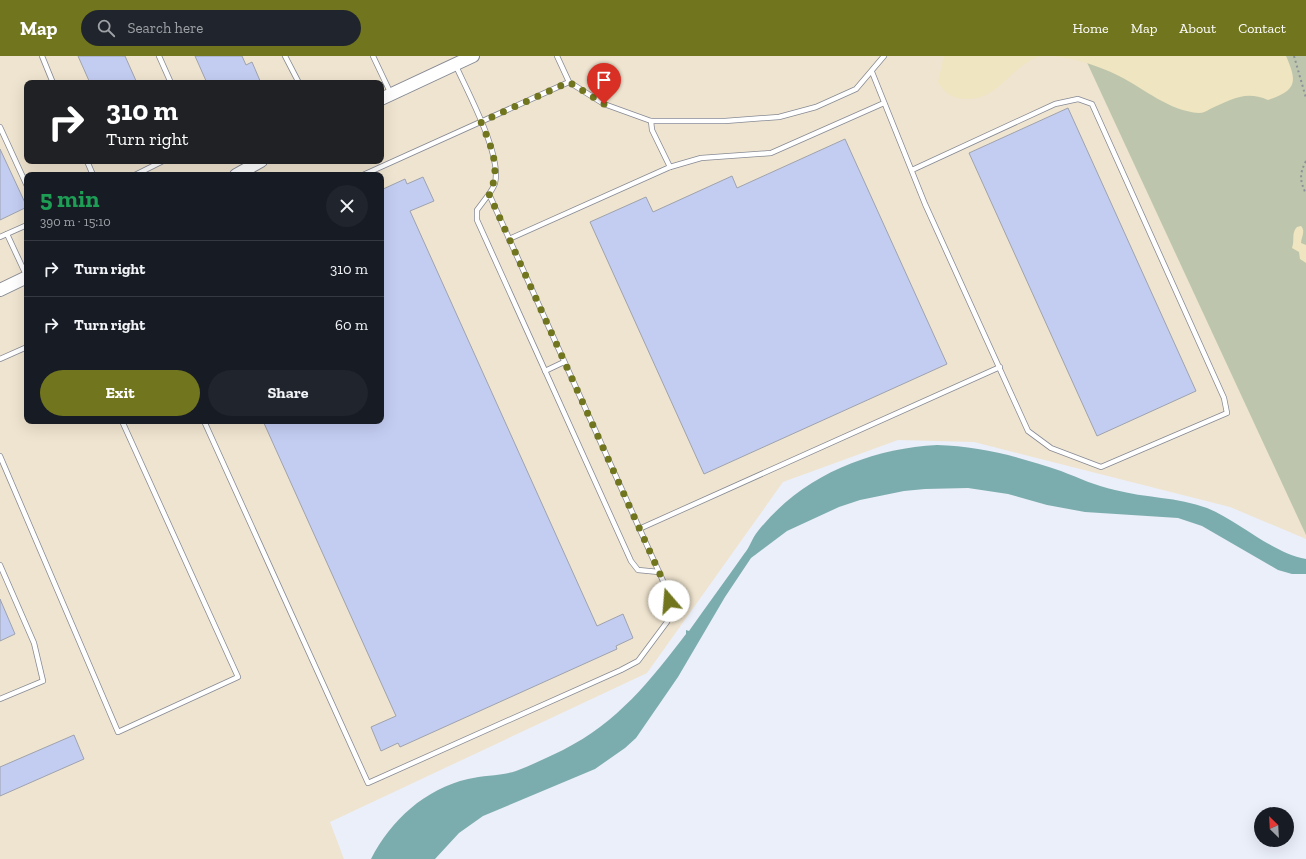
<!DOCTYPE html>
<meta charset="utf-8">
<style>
:root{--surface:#171b24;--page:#20242c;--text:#f1f3f6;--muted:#9ea1a6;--line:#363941;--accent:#71761e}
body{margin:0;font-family:"Zilla Slab",serif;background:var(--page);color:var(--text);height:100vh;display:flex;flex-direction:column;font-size:15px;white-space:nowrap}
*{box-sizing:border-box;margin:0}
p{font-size:13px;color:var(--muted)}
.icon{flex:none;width:22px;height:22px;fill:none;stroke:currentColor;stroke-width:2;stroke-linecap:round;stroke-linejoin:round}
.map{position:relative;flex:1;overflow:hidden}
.details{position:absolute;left:24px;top:116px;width:360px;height:252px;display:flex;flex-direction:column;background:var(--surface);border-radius:8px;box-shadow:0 4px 16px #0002}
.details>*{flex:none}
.top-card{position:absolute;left:24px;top:24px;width:360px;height:84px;border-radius:8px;box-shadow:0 4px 16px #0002;background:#202124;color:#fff;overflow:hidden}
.needle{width:26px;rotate:336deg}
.controls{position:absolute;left:1254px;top:751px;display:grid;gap:8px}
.controls a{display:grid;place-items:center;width:40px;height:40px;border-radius:50%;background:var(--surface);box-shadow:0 4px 16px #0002;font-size:20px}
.pin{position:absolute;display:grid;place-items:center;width:34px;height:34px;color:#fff;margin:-41px -17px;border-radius:50% 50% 50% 0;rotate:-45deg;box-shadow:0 0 4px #0007}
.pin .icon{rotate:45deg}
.me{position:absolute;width:44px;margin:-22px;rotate:342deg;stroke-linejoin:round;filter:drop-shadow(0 0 3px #0008)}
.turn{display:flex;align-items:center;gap:14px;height:84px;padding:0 16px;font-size:18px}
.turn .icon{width:52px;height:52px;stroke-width:2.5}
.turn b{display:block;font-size:28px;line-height:34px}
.round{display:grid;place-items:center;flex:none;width:42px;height:42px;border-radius:21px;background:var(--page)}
.overview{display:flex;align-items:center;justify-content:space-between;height:68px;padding:0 16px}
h1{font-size:24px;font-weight:800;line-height:30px;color:#1e9e55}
.action{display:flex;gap:8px;margin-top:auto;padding:8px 16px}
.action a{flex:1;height:46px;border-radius:24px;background:var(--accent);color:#fff;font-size:16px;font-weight:800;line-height:46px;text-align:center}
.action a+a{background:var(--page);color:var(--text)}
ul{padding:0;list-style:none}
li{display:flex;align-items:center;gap:12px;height:56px;padding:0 16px;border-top:1px solid var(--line)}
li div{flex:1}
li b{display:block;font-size:15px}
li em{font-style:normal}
header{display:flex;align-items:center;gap:24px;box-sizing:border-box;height:56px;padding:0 20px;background:var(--accent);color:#fff}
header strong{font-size:19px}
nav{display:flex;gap:22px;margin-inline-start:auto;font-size:14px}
.search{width:280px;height:36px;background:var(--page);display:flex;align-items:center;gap:10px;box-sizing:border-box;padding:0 14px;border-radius:22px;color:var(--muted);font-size:15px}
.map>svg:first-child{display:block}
.industrial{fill:#efe4cf;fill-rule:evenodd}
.green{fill:#bdc6ac}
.sand{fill:#efe5c0}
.water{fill:#7cadae}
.building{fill:#c3cdf2;stroke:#9ea2ad}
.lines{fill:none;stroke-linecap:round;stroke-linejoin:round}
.lane-casing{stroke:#868994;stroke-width:6}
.secondary-casing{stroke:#868994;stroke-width:14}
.path{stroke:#8d9198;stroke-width:2;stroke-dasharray:2 3;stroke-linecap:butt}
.lane{stroke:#fff;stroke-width:4.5}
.secondary{stroke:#fff;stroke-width:12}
.route{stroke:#71761e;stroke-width:7;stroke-dasharray:0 12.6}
</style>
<header>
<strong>Map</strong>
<div class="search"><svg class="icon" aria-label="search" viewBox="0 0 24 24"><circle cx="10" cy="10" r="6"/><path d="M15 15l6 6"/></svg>Search here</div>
<nav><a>Home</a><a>Map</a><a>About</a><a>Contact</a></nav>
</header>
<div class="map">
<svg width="1306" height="803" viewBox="0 0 1306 803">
<rect width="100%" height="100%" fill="#ebeffa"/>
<path class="industrial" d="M0 0H1092L1306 464V483L1230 451 974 386 898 384 783 426 647 617 330 766 344 803H0ZM27 27H381V105H27ZM27 119H381V365H27Z"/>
<path class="green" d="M1084 0H1306V479Z"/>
<g class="sand">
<path d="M944 0H1041C1011 8 999 45 965 43 951 42 945 37 938 26Z"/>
<path d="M1053 0H1286C1298 27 1296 34 1268 44 1245 34 1231 44 1210 53 1207 55 1203 57 1199 57 1169 55 1145 33 1119 20 1097 9 1077 3 1053 0Z"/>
<path d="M1301 170C1306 175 1301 182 1301 187L1306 189V207L1300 203 1299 196 1292 192C1295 184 1291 177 1297 171Z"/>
</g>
<path class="water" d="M937 389C980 390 1020 401 1061 415 1079 422 1096 430 1115 434 1145 442 1178 441 1207 452 1241 466 1270 496 1306 503V518H1292L1278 514 1202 470 1178 462 1085 456 1047 449 1008 438 968 432 925 433 904 435 860 444 839 451 787 475 751 502 725 541 678 621 636 682 625 692 595 713 483 760 459 777 435 803H371C391 764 425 733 468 723 484 719 501 720 516 715 532 709 548 701 563 694 618 666 650 625 686 578V574L689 575C707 549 726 524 744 498 750 491 752 482 758 475 802 420 868 393 937 389Z"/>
<g class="building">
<path d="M78 0H125L137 27H90Z"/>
<path d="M195 0H242L246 9 252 6 261 27H207Z"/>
<path d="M1068 52 1196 335 1097 380 969 97Z"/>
<path d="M845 83 947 308 704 418 590 166 646 141 653 156 732 120 737 132Z"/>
<path d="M0 93 27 151 0 164Z"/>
<path d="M423 121 434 145 410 155 597 570 623 558 633 582 616 590 617 593 400 691 398 687 381 695 371 671 396 660 263 365H381V134L405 123 407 128Z"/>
<path d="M0 543 15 578 0 585Z"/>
<path d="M74 679 84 703 0 740V711Z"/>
</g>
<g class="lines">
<g class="lane-casing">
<g id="lane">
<path d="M42 0 53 27"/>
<path d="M159 0 171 27"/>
<path d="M285 0 299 27"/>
<path d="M373 0 391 38"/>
<path d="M557 0 569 26 604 48 651 65H725L779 61 816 51 856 33 884 0"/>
<path d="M872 16 925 148 1028 375 1051 392 1101 411 1227 357 1224 342 1092 48 1078 43 1055 48 912 114"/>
<path d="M0 71 27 130"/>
<path d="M87 105 93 119"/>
<path d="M670 111 701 102 771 97 884 47"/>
<path d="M135 119 163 105"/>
<path d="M363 119 569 26"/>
<path d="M489 138 477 154V164L631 505 638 514 659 516"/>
<path d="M7 178 27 221"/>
<path d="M0 181 27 169"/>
<path d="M509 183 670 111 652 74 651 65"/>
<path d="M0 303 27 291"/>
<path d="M545 315 564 306"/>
<path d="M204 365 368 727 621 614 638 605 667 566 671 553 668 536 489 138C491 135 494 131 495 127 502 99 468 37 456 10"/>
<path d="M0 400 118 676 238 621 122 365"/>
<path d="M639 473 1000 311"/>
<path d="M0 509 34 587 43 625 0 643"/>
</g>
</g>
<g class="secondary-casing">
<g id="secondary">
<path d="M381 43 473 0"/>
<path d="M236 119 261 105"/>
<path d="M0 234 27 221"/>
</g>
</g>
<g class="path">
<path d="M1294 0 1306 42"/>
<path d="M1306 105C1299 118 1300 125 1306 138"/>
</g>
<use href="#lane" class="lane"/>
<use href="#secondary" class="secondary"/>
</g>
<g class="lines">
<path class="route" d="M604 48 569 26 481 66C491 90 502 113 489 138L668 536 669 545"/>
</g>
</svg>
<div class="controls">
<a><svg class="needle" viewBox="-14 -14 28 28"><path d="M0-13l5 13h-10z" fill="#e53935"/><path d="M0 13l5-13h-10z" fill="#9ea1a6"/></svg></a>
</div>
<div class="pin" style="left:604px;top:48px;background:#d93025"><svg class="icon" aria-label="arrive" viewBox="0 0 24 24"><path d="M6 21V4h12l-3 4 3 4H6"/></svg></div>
<svg class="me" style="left:669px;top:545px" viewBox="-20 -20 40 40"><circle r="19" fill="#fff"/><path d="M0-13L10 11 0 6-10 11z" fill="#71761e"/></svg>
<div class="top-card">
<div class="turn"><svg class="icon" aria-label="right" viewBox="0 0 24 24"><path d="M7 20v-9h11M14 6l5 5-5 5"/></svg><div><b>310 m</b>Turn right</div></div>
</div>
<section class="details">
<div class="overview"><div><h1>5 min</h1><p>390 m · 15:10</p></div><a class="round"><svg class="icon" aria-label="close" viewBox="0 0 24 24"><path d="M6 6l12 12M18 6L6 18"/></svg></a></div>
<ul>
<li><svg class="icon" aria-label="right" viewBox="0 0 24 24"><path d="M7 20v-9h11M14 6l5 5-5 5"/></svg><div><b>Turn right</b></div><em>310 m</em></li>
<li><svg class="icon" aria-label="right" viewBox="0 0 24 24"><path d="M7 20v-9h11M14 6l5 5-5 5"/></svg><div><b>Turn right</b></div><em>60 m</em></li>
</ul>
<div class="action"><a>Exit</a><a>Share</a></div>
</section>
</div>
